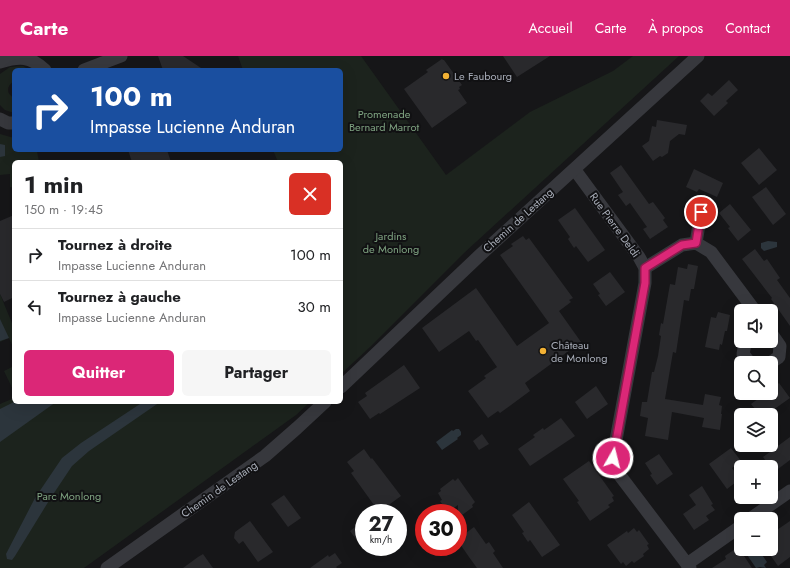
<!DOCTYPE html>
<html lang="fr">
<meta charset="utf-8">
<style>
:root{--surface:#fff;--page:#f6f6f6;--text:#202124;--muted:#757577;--line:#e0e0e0;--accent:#db2777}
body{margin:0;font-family:Jost,sans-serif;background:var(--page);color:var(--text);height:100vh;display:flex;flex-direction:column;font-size:15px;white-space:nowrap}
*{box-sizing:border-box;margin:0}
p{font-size:13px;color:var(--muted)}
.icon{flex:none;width:22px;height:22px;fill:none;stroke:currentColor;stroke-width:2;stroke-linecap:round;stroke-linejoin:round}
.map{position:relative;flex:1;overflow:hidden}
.side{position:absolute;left:12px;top:104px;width:331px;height:244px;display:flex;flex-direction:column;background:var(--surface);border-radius:6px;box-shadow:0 4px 16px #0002}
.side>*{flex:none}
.top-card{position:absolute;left:12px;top:12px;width:331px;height:84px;border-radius:6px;box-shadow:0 4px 16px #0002;background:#1a4fa0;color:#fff;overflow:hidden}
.buttons{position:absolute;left:734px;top:248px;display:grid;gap:8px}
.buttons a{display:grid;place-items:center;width:44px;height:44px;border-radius:6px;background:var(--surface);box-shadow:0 4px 16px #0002;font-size:20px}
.speed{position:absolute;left:355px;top:448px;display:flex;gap:8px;font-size:20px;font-weight:700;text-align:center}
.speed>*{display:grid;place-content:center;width:52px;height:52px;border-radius:50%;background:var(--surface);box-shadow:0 4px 16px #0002;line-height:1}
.speed small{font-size:10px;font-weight:400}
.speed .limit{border:6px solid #d22;background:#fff;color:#111}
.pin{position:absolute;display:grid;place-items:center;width:34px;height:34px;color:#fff;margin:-17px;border:2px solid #fff;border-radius:50%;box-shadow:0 1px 4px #0007}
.me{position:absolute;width:44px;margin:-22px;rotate:8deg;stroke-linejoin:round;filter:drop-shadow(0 0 3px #0008)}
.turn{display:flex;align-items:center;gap:14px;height:84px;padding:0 12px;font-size:18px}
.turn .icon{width:52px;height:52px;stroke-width:2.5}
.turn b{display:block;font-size:28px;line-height:34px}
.round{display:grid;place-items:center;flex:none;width:42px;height:42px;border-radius:6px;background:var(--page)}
.headline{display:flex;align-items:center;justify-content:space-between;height:68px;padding:0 12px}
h1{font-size:24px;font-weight:700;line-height:30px}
.cta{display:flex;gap:8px;margin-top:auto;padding:8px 12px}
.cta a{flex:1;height:46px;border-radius:6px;background:var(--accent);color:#fff;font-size:16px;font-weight:700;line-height:46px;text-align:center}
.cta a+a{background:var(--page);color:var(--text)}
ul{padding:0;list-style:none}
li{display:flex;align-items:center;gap:12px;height:52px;padding:0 12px;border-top:1px solid var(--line)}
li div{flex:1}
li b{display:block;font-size:15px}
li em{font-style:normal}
header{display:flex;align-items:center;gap:24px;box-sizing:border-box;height:56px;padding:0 20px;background:var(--accent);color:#fff}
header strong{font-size:19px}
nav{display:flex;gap:22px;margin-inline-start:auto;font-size:14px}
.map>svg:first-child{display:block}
.green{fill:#1c231d}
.water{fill:#2c353c}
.building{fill:#29292c}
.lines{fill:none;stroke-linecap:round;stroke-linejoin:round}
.minor{stroke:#37383d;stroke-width:13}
.route-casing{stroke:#8e194d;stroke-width:10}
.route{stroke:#db2777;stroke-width:7}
.poi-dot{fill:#f2b134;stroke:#111113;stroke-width:1.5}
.labels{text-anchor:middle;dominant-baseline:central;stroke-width:4;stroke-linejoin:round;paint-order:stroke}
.poi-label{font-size:11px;fill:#a8adb8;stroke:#111113;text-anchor:start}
.park-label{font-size:11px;fill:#7fa381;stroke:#111113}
.street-label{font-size:11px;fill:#a8adb8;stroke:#111113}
</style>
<header>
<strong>Carte</strong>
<nav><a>Accueil</a><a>Carte</a><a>À propos</a><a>Contact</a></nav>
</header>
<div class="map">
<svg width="790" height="512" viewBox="0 0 790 512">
<rect width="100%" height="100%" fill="#161618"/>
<g class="green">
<path d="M238 0H361L446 119 530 56 613 15 633 0H679L464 197 370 291 341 318V106H278L273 94H341V14H243Z"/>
<path d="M23 10 29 14H14V25C6 30 6 38 14 42V57L5 54 0 49V18L10 11Z"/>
<path d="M0 78 14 82V94L37 95 39 106H14V132L10 131V118L0 119Z"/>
<path d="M0 238 14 272V293L9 282 0 286Z"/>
<path d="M14 310V336L4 315Z"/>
<path d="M14 342V346H310L296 359 84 512H0V348Z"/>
</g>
<g class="water">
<path d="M0 88 5 89V100L0 101Z"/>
<path d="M768 185 777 186V191L764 195 761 192V187Z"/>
<path d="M738 261H741V277L736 276V268Z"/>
<path d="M0 263 9 282 0 285Z"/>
<path d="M14 346H56L0 386V353Z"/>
<path d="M143 346H160L89 395 72 410 50 443 15 500 12 504 7 503 6 498 35 442 62 402 81 387Z"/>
<path d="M456 373H459L461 376V379L457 382 458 383 442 394 436 386 452 374 453 375Z"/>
<path d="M743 493H758L767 506 764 509 766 512 760 511 756 512Z"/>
</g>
<g class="building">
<path d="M158 0H183L204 14H163Z"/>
<path d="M503 0H550L517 21Z"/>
<path d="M442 3 443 4H444L462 29 459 31 460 33 458 34 467 47 432 72 404 33 428 16 426 14Z"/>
<path d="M729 24 738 34 726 45 728 47 714 60 700 45 708 37 712 40Z"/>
<path d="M657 64 687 69 685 79 679 78 670 85 668 97 662 101 660 100 653 105 642 90 649 85 652 70 656 71Z"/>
<path d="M759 92 777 114 759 129 741 107Z"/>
<path d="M128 94H167L171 106H132Z"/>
<path d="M621 109 649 148 653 146 665 162 663 164 668 171 650 183 643 173 647 171 630 147 626 150 618 139 623 136 610 117Z"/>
<path d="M694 113 723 127 717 141 699 133 697 136 686 131Z"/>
<path d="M766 131 786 158 773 169 752 141Z"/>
<path d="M730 148 751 174 738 185 728 172 730 171 719 157Z"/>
<path d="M575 152 605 194 588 206 576 190 574 192 568 183 570 181 558 164Z"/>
<path d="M14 159V241L4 246 0 238V165Z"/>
<path d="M523 180 526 184 529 182 573 242 569 244 571 246 559 255 581 286 525 327 530 335 500 357 498 355 488 362 468 335 486 322 484 320 497 311 478 284 476 285 469 275 439 296 422 272 476 232 517 290 549 267 500 199 513 190 511 188Z"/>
<path d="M755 193 764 205 767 203 780 222 777 224 790 242V270L771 243 772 242 742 203Z"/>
<path d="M688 208 698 210 694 233H691L689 245 684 244 676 297 673 296 665 343 703 349 705 338 721 341 719 349 722 350 721 358H722L720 374 702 371 704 362 672 356 668 384 645 380 648 362 640 360 642 346H647L652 316H654L658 300 661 280 659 279 661 267 663 268 670 228 675 229 678 211 687 213Z"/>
<path d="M610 216 625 236 606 250 598 239 600 238 593 228Z"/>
<path d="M718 256 730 259 727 275H725L722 289 720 288 719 294 705 291 711 261 716 262Z"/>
<path d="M404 309 420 332 380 358 379 357 370 363 358 346 367 340 365 337Z"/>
<path d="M779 327 790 342 766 359H760L751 348 766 337H771V334Z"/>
<path d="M596 330 608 348 587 363 575 346Z"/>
<path d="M561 362 575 380 530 410 518 393 535 381 533 379 543 372 544 374Z"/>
<path d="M482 378 489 388 479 394 473 385Z"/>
<path d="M790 381V404L774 416 763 401Z"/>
<path d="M731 392 741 405 732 412 740 423 727 433 709 408Z"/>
<path d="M364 393 371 403 372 402 401 440 379 456 351 417 354 415 347 406Z"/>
<path d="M659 398 673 418 657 429 650 419 652 418 645 407Z"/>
<path d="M589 405 614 440 612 441 614 445 608 449 610 451 590 465 577 446 579 445 563 423Z"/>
<path d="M458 422 475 446 472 449 473 451 458 462V449L448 456 440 445 442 444 438 437 441 435 440 433 453 423 455 425Z"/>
<path d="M702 430 713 448 711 449 715 454 706 460 709 464 694 474 683 458 696 449 689 439Z"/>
<path d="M284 439 301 462 288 471 271 448Z"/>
<path d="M529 446 560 489 542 501 530 484 528 486 522 477 524 476 512 459Z"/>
<path d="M250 465 273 496 258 506 243 485 239 488 234 482 235 476Z"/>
<path d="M790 465V501L778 510 766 493H771V478Z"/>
<path d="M359 468 364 474V494L350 475Z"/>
<path d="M474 471 486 488 489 486 495 495 493 497 503 512H477L469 501 458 485V483Z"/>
<path d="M634 472 637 476 639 474 649 488 647 489 649 493 643 498 644 500 634 507 632 505 626 510 623 506 621 508 607 489 627 475 628 477Z"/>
<path d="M738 491 752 512H712L726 503 725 500Z"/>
<path d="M335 497 342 507 336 511 337 512H310L328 499 329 501Z"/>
<path d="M203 498 213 512H183L198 501Z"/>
</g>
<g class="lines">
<g class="minor">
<path d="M0 6C20 0 30 0 45 14"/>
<path d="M84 14 121 0"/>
<path d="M0 63 8 67H14"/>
<path d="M575 114 639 201 645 212V227L614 395 615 410 618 417 690 512"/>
<path d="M696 187 701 156"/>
<path d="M645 212 682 189 696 187 711 196 755 255"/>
<path d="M749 285 745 288 743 298 750 307"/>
<path d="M770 307 779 301 780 290 771 277"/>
<path d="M341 331 479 200 698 0"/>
<path d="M750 463 790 435"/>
<path d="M687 508 741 470"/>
<path d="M107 512 265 400 297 372 325 346"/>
</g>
</g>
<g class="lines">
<g class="route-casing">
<path id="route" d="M613 402 645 227V212L682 189 696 187 701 156"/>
</g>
<use href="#route" class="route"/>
</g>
<g class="poi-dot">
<circle cx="446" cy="20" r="4"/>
<circle cx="543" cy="295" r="4"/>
</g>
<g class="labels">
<g class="poi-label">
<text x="454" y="20">Le Faubourg</text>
<text x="551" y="289">Château<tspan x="551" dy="13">de Monlong</tspan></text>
</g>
<g class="park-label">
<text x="384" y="58">Promenade<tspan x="384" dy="13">Bernard Marrot</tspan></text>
<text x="391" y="180">Jardins<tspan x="391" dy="13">de Monlong</tspan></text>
<text x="69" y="440">Parc Monlong</text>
</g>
<g class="street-label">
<text transform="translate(518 164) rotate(-42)">Chemin de Lestang</text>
<text transform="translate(615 169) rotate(54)">Rue Pierre Deldi</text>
<text transform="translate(219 433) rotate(-35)">Chemin de Lestang</text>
</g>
</g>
</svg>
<div class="buttons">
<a><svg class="icon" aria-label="sound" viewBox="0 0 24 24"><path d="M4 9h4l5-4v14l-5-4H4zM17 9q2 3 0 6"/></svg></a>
<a><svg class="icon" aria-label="search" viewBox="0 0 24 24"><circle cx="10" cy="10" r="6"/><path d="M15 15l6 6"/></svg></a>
<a><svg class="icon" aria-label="layers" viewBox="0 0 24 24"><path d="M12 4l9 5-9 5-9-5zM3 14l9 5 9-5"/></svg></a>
<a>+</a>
<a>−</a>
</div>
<div class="speed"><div>27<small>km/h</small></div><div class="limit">30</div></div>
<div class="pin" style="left:701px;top:156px;background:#d93025"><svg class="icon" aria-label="arrive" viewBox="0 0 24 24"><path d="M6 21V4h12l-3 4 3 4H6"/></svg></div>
<svg class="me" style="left:613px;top:402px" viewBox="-20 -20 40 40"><circle r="17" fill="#db2777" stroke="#fff" stroke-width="3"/><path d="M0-11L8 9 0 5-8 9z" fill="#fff"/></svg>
<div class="top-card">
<div class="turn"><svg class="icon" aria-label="right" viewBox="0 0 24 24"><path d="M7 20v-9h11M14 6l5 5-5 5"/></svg><div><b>100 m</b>Impasse Lucienne Anduran</div></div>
</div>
<section class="side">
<div class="headline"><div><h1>1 min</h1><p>150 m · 19:45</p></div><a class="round" style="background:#d93025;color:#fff"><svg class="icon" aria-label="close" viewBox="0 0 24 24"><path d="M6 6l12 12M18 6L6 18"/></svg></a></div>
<ul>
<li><svg class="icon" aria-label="right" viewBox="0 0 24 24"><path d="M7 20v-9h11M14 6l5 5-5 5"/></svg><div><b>Tournez à droite</b><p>Impasse Lucienne Anduran</p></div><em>100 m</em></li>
<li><svg class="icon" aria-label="left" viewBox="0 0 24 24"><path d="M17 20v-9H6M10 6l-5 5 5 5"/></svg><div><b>Tournez à gauche</b><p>Impasse Lucienne Anduran</p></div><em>30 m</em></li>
</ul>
<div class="cta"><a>Quitter</a><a>Partager</a></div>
</section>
</div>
